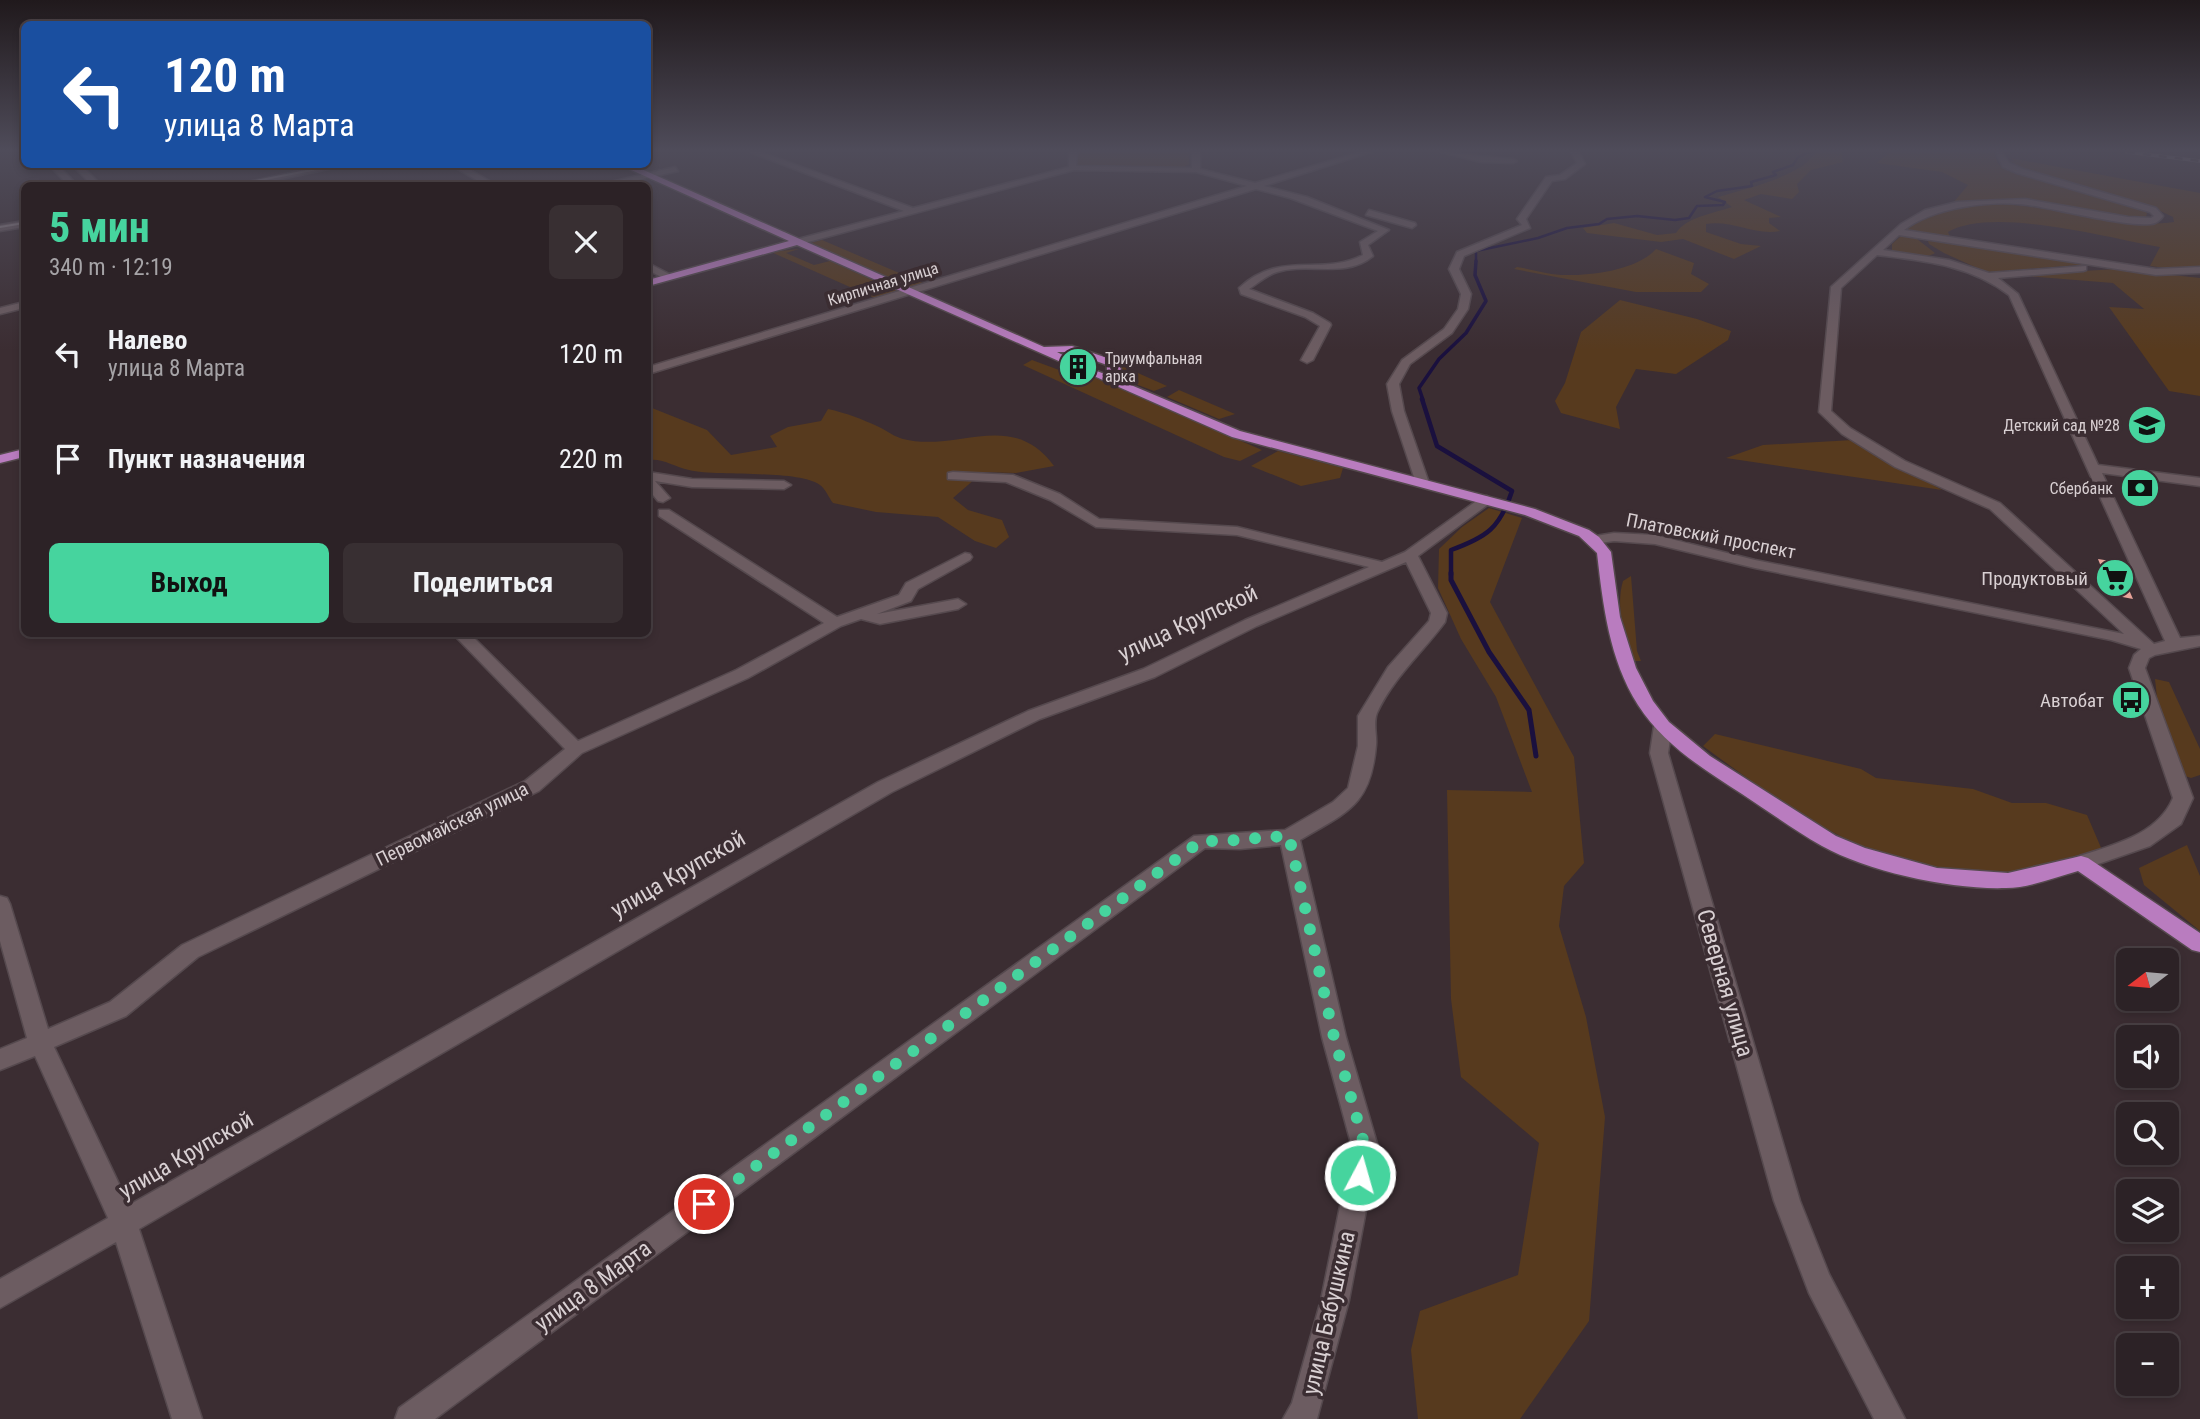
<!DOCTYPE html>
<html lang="ru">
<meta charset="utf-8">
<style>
:root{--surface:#2c2226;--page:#382f32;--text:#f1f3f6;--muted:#a6a4a7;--line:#483f43;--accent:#46d49e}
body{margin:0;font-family:"Roboto Condensed",sans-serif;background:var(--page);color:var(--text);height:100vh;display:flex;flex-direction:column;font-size:26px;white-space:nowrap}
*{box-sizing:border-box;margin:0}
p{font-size:23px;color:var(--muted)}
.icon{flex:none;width:38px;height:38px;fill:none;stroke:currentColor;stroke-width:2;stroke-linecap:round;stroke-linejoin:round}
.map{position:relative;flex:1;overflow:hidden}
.details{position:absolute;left:21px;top:182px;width:630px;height:455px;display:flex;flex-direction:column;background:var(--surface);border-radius:10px;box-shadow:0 4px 10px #0003,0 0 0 2px var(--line)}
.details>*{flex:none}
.hud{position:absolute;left:21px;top:21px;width:630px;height:147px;border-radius:10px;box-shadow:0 4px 10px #0003,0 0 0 2px var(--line);background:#1a4fa0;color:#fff;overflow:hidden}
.needle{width:46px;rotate:254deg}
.controls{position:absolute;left:2116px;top:948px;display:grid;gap:14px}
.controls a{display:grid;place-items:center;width:63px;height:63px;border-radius:10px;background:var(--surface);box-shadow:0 4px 10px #0003,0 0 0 2px var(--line);font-size:35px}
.pin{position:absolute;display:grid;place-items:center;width:60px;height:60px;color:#fff;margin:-30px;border:4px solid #fff;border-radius:50%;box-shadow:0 2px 7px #0007}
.me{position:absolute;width:77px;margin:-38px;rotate:6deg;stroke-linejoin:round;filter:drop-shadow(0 0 5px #0008)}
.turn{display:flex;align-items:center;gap:24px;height:147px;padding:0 28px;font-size:32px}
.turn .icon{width:91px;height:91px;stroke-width:2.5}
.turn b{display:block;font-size:49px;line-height:60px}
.round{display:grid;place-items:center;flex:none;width:74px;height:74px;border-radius:10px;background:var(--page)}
.head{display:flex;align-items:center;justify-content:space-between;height:119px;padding:0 28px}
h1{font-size:42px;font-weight:700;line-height:52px;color:var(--accent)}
.button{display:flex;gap:14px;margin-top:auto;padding:14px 28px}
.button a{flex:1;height:80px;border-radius:10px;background:var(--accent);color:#111;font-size:28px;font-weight:700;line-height:80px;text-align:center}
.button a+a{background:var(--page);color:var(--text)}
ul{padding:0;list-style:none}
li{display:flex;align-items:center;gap:21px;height:105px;padding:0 28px}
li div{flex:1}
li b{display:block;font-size:26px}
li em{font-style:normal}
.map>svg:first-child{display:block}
.green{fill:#573a1e}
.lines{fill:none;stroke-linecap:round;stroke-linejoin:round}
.stream-far3{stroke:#1a103e;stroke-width:2.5}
.stream-far2{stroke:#1a103e;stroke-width:3.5}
.stream-far1{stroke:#1a103e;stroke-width:4.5}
.stream{stroke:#1a103e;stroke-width:5}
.building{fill:#e9a49a}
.minor-casing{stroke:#55494e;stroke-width:3}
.major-casing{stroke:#55494e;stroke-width:3}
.minor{fill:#6c5c61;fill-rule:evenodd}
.major{fill:#b97cbf;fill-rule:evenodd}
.tram{stroke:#908488;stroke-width:2}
.rail-casing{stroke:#908488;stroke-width:3.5}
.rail{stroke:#3b2d32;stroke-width:2.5;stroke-dasharray:8;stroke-linecap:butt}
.route{stroke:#46d49e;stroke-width:12;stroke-dasharray:0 21.6}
.labels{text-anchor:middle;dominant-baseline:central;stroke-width:7;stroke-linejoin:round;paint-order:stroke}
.far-street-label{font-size:16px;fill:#d9d0d3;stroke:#3b2d32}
.far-poi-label{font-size:16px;fill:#d9d0d3;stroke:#3b2d32;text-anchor:end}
.street-label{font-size:19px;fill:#d9d0d3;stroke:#3b2d32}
.poi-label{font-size:19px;fill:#d9d0d3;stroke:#3b2d32;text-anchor:end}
.near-street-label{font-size:23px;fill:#d9d0d3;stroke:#3b2d32}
</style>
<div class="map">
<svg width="2200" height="1419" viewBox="0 0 2200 1419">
<rect width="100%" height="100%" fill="#3b2d32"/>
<g class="green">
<path d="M1076 152H1189V164L1182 168 1078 166 1075 164Z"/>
<path d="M1818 152H1841L1843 162 1811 170 1797 184 1799 192 1792 199 1761 194 1744 200 1781 217 1769 218V223L1780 231C1755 236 1733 220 1706 224V232L1741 244 1761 246 1734 259 1683 239 1661 242 1587 233 1583 228 1614 223 1657 235 1676 233C1686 217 1715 213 1732 207L1718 197C1745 189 1777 182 1802 166 1808 162 1812 156 1818 152Z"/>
<path d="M1890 152H1994L1998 164 2018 173 2137 207 2147 213 2146 217 2137 218 2022 200 1953 203 1968 185 1942 172 1877 163Z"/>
<path d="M2010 158 2200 193V272L2150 266 2160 247C2109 238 1992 206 1948 232L1950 237 1906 230C1994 170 2083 234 2174 222L2173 217 2152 207 2026 170 2010 161H2015Z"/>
<path d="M1901 236 1917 239 1935 253C1924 260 1903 256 1892 251V244Z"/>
<path d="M1927 238 2093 264 1986 272 1944 253 1929 244Z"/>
<path d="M822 240 925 284 913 288 810 243Z"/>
<path d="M799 249 786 253 814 265 830 261 899 292 877 299 771 252Z"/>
<path d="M1656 249 1694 263 1691 274 1709 284 1701 292H1636L1514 269 1517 267C1531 269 1546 274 1561 275 1589 276 1636 271 1656 249Z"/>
<path d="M2117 269 2200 278V396L2169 391 2109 307 2144 309 2113 283 2015 275Z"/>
<path d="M1620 300 1697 319 1731 331 1728 340 1676 374 1636 369 1616 407 1620 429 1561 413 1555 401 1565 383 1581 332Z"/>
<path d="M1032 360 1078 377 1086 374 1262 450 1240 461 1224 457 1023 365Z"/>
<path d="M1120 365 1167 386 1154 391 1122 379 1124 377Z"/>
<path d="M1179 390 1235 414 1219 419 1167 397Z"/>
<path d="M652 408 707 430 731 455 777 447 770 436 788 427 821 421 828 409C846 413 862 419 879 427 887 431 895 437 903 439 957 453 1012 408 1054 466L1016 473 983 472 953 498 968 510 1002 520 1009 537 996 548 975 541 938 517 876 512 833 503C829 498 825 488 820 485 797 469 718 477 689 470 674 467 664 458 648 460V409Z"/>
<path d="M1853 440 1942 490 1726 458 1763 445Z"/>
<path d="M1278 451 1343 468 1340 478 1301 486 1251 466Z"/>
<path d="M1489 508 1522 518 1490 602 1574 757 1584 863 1564 886 1559 926 1586 1017 1605 1117 1589 1321 1520 1419H1418L1411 1350 1420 1311 1518 1275 1539 1143 1461 1077 1451 999 1447 790 1532 792 1496 697 1461 639 1438 588 1439 549 1462 527Z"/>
<path d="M1631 576 1637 651 1641 661H1634C1625 635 1615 608 1623 581Z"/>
<path d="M2155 679 2169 682 2200 749V775L2191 778 2185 776 2158 707Z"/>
<path d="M1715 734 1861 769 1876 778 1973 789 2012 803H2046L2087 815 2102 850C2069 861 2038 872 2004 876 1992 877 1979 875 1967 874 1867 867 1782 804 1703 746Z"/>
<path d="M2187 845 2200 876V931L2144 885 2139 868Z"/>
</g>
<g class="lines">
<path class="stream-far3" d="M1476 262V251L1538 238 1567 228 1599 224 1607 219 1637 216 1675 220 1689 218 1697 206 1723 205 1725 202 1705 197 1717 191 1752 186 1751 182 1776 175 1773 172 1793 165 1798 157 1810 152"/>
<path class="stream-far2" d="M1423 400 1419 388 1439 359 1466 333 1486 301 1475 275 1476 261"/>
<path class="stream-far1" d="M1422 399 1437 446 1512 491C1500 528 1487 537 1451 550V575"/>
<path class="stream" d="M1451 573V580L1489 652 1529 710 1536 756"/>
</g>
<path class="building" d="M2098 559 2117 562 2133 599 2112 595Z"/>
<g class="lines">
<g class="minor-casing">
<g id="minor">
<path d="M750 152H761L913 208 1069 167V152H1077L1076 166 1188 168H1192V152H1200V169L1255 183 1360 152H1371L1264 186 1307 197 1389 230 1368 245 1373 256C1345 279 1309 262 1277 272 1267 275 1258 283 1249 289L1313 313 1330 323 1331 325 1313 360 1307 363 1301 360 1320 326 1305 317 1241 294 1239 288C1281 249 1320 277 1363 255L1360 242 1378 231 1290 198 1256 189 648 374V367L1247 186 1196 172 1074 170 797 245 779 235 784 232 798 239 904 211Z"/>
<path d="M1441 152 1513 159 1517 161 1513 163 1481 162Z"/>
<path d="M1571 152H1579L1585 164 1565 179 1552 181 1526 219 1530 228 1464 256 1459 269 1471 294 1468 309 1452 333 1410 364 1399 384 1404 411 1429 483 1427 486H1417L1392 411 1387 384 1402 360 1444 329 1458 309 1461 294 1449 269 1457 252 1522 225 1517 219 1546 177 1560 175 1577 163Z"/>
<path d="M1996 152H2002L2009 163 2023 169 2156 208 2163 216C2162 218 2158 222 2155 223 2138 230 2052 208 2028 205 1991 200 1934 207 1904 230L2156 269 2200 267V273L2156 275 1899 235 1883 250 1949 260 1989 273 2086 266V270L2083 271 1998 278 2018 294 2098 465 2200 478V486L2102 473 2180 638 2200 636V646L2155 655 2149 658 2145 668 2193 798 2181 824 2150 846 2081 870 2074 868 2071 863 2074 858C2111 845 2157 836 2173 798L2129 668 2134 655 2141 649 2111 640 1755 568 1655 544 1614 541 1594 544 1587 540 1589 537 1614 533 1655 535 1755 560 2124 634 1990 509 1895 467 1842 434 1819 412 1831 287 1901 224 1925 210 1957 202 2025 199 2128 217 2151 218 2154 216 2150 212 2017 173 2003 167ZM1877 255C1925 261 1970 265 2009 295L2165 641 2154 644 2000 503 1905 461 1850 428 1831 411 1841 288Z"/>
<path d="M48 164H57L78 186H69Z"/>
<path d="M71 164H80L102 186H93Z"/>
<path d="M333 164H352L248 186H229Z"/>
<path d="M449 164H460L498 186H487Z"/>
<path d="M675 167 678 171 611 186H594Z"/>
<path d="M1369 210 1415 223 1416 225 1412 228 1366 215Z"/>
<path d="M24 221V227L0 231V225Z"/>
<path d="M648 263 671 275 673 277 665 279 648 270Z"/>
<path d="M24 302V308L0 314V308Z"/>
<path d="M648 472 692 479 784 481 791 485 784 489 692 487 655 481 670 498 663 502 658 501 648 489Z"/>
<path d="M953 472 1013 475 1060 494 1099 519 1237 527 1382 562 1405 552 1482 497 1487 496 1494 500 1418 556 1447 613 1445 622C1422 653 1393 678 1377 713 1373 723 1377 735 1376 745 1371 806 1347 812 1300 840L1346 1037 1378 1147 1349 1300 1317 1419H1283L1292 1403 1321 1300 1352 1147 1322 1037 1281 845 1240 849 1205 848 435 1419H395L399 1408 1194 836 1285 830 1333 802 1348 788 1358 746V716L1388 667 1429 621 1431 613 1406 562 1257 626 1155 677 1040 719 892 792 139 1229 202 1419H172L116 1242 0 1308V1279L108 1218 35 1056 0 1070V1049L27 1038 0 941V896L7 898 10 904 48 1029 110 1002 182 945 525 781 565 749 453 634H470L578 741 736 670 824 623 659 516V510H669L837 617 899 595 906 583 965 553 970 554 972 557 970 560 918 589 911 601 877 614 958 599 966 604 958 609 880 624 861 619 841 626 748 678 582 753 539 791 198 957 126 1016 54 1047 129 1205 878 782 1028 711 1143 669 1245 620 1369 567 1237 535 1096 527 1050 500 1006 482 948 479V473Z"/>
<path d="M1663 720 1672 726 1668 753 1800 1201 1829 1274 1905 1419H1874L1809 1293 1774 1201 1650 753 1654 726Z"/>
</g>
</g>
<g class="major-casing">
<g id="major">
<path d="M618 164H630L1044 347 1072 346 1116 361 1121 369 1119 380 1240 431 1535 509 1589 530 1599 537 1611 552 1620 617 1636 668 1653 701 1669 722 1710 756 1836 836 1865 848 1937 868 2008 873 2081 856 2088 858 2200 933V952L2192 950 2078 871C2056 877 2029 888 2006 888 1952 890 1869 872 1822 846 1794 830 1768 811 1742 794 1703 769 1663 744 1638 705 1609 659 1603 605 1597 553L1579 536 1525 515 1232 437 1078 369 1084 366 1107 375V365L1071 352H1057L1080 364 1070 366 797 245 648 286V280L789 241Z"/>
<path d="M24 449V457L0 463V455Z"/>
</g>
</g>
<use href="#minor" class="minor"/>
<use href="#major" class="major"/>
<g class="tram">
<path d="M229 186 343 164"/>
<path d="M0 227 24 223"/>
</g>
<g class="rail-casing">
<path id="rail" d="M2127 152 2200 161"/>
</g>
<use href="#rail" class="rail"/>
</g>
<linearGradient id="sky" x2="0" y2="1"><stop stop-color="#20191c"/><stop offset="0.43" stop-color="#4f4c5a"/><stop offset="1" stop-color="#4f4c5a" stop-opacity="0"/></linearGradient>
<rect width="2200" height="350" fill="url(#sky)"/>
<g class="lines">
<path class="route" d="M704 1204 1201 841C1231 842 1259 837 1289 836L1334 1037 1365 1147 1360 1175"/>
</g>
<defs>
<g id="building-disc" transform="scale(2.0125)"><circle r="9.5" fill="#46d49e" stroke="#3b2d32"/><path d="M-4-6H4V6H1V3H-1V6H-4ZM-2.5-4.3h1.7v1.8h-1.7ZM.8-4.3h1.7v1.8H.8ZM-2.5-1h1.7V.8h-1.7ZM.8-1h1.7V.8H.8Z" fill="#111"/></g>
<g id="school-disc" transform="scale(2.0125)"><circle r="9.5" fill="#46d49e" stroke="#3b2d32"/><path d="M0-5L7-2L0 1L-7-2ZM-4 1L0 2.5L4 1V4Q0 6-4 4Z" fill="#111"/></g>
<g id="bank-disc" transform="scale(2.0125)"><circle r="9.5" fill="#46d49e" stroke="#3b2d32"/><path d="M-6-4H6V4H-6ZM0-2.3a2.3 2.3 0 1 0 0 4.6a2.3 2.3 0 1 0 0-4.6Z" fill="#111"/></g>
<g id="supermarket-disc" transform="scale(2.0125)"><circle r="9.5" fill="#46d49e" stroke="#3b2d32"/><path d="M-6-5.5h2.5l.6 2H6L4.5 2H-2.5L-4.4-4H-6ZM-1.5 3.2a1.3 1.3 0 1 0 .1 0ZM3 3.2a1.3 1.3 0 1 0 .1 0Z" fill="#111"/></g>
<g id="bus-disc" transform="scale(2.0125)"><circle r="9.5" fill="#46d49e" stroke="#3b2d32"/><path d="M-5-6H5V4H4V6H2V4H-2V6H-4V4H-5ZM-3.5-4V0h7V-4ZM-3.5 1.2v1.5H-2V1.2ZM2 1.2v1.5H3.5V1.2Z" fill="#111"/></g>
</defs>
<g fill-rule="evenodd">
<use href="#building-disc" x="1078" y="367"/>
<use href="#school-disc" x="2147" y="425"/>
<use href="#bank-disc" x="2140" y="488"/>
<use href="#supermarket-disc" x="2115" y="578"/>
<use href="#bus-disc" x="2131" y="700"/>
</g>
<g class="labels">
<g class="far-street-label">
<text transform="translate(883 284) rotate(-17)">Кирпичная улица</text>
</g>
<g class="far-poi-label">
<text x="1105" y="358" text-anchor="start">Триумфальная<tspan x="1105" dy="18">арка</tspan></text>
<text x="2120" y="425">Детский сад №28</text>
<text x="2113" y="488">Сбербанк</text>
</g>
<g class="street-label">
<text transform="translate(1711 536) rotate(11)">Платовский проспект</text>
<text transform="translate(452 824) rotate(-26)">Первомайская улица</text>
</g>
<g class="poi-label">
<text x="2088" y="578">Продуктовый</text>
<text x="2104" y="700">Автобат</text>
</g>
<g class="near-street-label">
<text transform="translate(1188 623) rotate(-25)">улица Крупской</text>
<text transform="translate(678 874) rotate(-30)">улица Крупской</text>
<text transform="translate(1725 983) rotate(74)">Северная улица</text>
<text transform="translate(186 1155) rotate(-30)">улица Крупской</text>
<text transform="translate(593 1286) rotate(-36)">улица 8 Марта</text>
<text transform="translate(1329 1313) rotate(-77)">улица Бабушкина</text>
</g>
</g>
</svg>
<div class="controls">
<a><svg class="needle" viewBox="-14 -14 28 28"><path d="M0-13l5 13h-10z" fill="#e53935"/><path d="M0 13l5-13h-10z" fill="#a6a4a7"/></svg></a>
<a><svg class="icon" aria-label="sound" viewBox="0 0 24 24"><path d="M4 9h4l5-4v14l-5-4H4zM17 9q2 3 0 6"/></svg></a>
<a><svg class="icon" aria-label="search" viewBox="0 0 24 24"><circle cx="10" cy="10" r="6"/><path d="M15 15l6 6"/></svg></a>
<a><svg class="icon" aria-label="layers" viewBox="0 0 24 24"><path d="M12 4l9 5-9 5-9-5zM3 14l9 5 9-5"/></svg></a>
<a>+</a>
<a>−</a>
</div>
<div class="pin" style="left:704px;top:1204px;background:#d93025"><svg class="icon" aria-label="arrive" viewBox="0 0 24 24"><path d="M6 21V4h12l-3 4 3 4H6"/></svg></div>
<svg class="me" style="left:1360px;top:1175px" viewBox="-20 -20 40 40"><circle r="17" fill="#46d49e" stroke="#fff" stroke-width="3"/><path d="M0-11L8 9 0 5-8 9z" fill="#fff"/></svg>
<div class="hud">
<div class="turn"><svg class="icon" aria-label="left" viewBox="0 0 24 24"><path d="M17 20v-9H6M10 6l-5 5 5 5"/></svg><div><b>120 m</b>улица 8 Марта</div></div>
</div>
<section class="details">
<div class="head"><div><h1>5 мин</h1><p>340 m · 12:19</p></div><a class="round"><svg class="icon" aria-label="close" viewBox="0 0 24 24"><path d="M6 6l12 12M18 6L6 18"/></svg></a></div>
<ul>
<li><svg class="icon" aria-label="left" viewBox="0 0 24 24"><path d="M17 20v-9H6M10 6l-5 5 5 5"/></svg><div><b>Налево</b><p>улица 8 Марта</p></div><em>120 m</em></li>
<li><svg class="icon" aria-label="arrive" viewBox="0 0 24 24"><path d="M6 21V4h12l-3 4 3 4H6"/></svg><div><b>Пункт назначения</b></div><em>220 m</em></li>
</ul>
<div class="button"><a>Выход</a><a>Поделиться</a></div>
</section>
</div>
